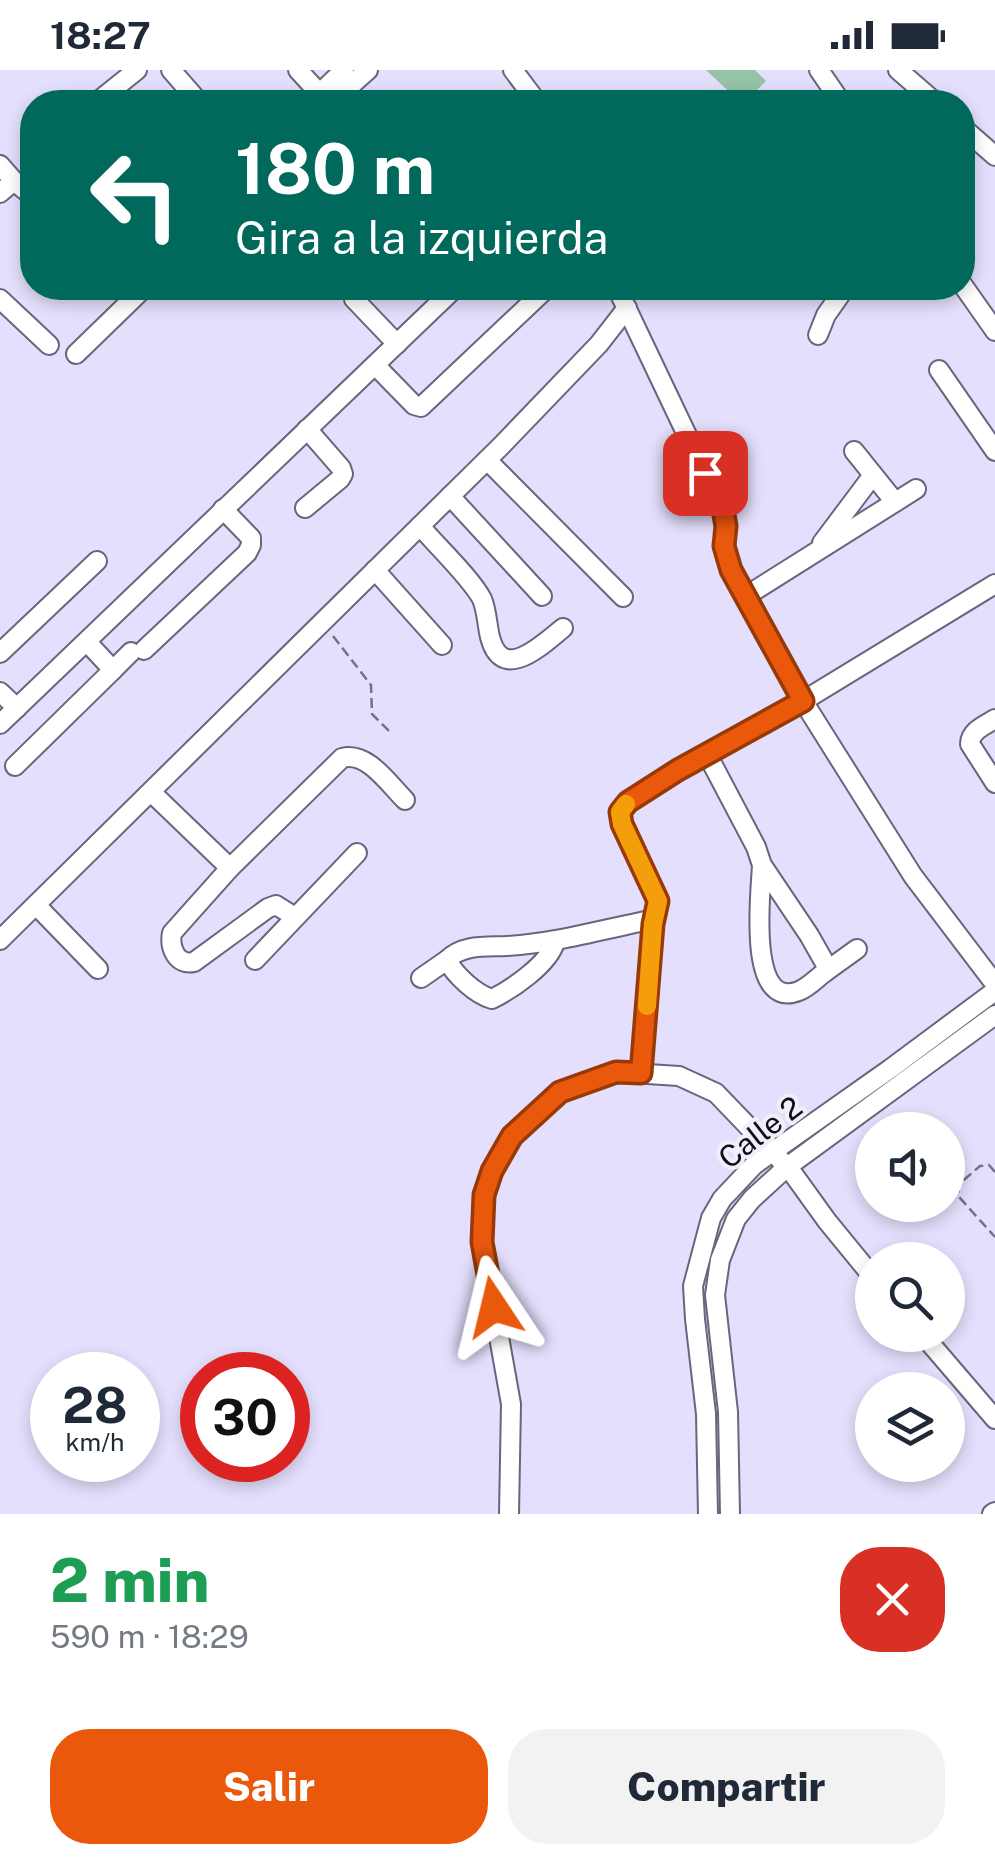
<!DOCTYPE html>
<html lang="es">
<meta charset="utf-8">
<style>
:root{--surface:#fff;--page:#f2f2f3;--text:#1f2937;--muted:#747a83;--accent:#ea580c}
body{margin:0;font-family:"Public Sans",sans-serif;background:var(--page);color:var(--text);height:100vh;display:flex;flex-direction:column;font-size:38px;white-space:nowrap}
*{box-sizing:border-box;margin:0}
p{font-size:32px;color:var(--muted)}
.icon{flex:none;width:55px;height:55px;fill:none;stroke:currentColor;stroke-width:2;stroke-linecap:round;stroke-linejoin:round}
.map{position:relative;height:1444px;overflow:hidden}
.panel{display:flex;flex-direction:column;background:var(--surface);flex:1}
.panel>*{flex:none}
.banner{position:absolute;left:20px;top:20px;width:955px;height:210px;border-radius:40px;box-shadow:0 5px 15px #0003;background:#00695c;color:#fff;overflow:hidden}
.fabs{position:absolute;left:855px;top:1042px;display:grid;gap:20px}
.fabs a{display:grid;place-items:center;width:110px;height:110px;border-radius:50%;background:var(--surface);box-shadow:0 5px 15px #0003;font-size:50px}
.speed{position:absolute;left:30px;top:1282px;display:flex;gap:20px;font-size:50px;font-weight:700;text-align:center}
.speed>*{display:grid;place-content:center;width:130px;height:130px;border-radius:50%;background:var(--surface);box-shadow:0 5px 15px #0003;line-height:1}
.speed small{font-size:25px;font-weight:400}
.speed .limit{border:15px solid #d22;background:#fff;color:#111}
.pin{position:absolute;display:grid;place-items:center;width:85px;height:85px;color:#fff;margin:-42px;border-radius:20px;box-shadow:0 5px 15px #0006}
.me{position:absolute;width:110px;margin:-55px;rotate:350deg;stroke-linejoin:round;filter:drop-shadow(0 0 8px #0008)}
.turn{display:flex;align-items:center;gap:35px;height:210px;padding:0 50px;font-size:45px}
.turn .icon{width:130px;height:130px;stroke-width:2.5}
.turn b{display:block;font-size:70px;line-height:85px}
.round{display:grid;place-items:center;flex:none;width:105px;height:105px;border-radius:40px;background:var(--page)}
.overview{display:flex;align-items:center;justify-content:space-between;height:170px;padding:0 50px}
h1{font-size:60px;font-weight:800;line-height:75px;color:#1e9e55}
.cta{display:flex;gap:20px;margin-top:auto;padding:20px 50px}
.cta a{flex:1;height:115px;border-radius:40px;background:var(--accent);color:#fff;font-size:40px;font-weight:800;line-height:115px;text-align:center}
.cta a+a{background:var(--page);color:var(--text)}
.status{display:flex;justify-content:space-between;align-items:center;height:70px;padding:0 50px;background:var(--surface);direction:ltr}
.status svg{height:28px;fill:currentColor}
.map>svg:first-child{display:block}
.green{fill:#96c3a5}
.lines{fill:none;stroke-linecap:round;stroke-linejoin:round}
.minor-casing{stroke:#69657d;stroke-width:22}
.path{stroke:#767285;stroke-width:2.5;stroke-dasharray:10 5;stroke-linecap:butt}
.minor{stroke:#fff;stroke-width:18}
.route-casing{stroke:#983908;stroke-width:25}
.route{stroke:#ea580c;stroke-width:18}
.slow{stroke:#f59e0b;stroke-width:18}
.labels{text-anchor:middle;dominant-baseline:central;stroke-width:8;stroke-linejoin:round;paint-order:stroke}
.street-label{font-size:30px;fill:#0f0d16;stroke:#f1effa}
</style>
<div class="status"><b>18:27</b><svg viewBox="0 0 49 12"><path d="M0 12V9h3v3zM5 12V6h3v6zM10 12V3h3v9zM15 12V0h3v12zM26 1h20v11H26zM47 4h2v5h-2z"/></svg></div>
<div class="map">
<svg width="995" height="1444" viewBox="0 0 995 1444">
<rect width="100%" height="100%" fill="#e4dffc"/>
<path class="green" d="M706 0H755L766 11 745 32H740Z"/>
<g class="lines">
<g class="minor-casing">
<g id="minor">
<path d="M171 0 199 32"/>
<path d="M298 0 320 24"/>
<path d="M513 0 537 32"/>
<path d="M819 0 841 32"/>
<path d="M898 0 935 32"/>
<path d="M97 32 137 0"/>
<path d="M311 32 344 0"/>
<path d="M332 32 368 0"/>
<path d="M962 57 995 86"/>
<path d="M0 95 14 111"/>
<path d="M0 123 14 111 32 126"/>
<path d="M962 214 995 261"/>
<path d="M355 218 354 229 397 274"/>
<path d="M617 218 705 403 721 434 726 456 724 476 731 500 803 631 995 514"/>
<path d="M0 229 49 275"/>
<path d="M818 265 826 245 845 218"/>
<path d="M76 284 144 218"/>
<path d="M375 295 414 335 421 337 547 218"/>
<path d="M939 300 995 381"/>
<path d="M854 381 895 432"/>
<path d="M487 390 623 527"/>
<path d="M450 426 542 526"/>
<path d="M305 438 340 409 343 404 341 398 307 359"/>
<path d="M420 456C436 475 471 508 482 529 487 541 487 555 490 567 502 614 542 575 563 558"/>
<path d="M822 473 873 405"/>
<path d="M375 500 442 575"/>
<path d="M746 526 916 419"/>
<path d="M144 580 247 483 251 475V468L223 439"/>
<path d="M0 583 97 491"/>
<path d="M113 600 131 582"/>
<path d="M0 622 17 638"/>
<path d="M995 649C985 655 970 661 970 674L995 713"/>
<path d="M0 654 455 218"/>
<path d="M707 684 756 777 762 795 809 865 826 895 825 902C817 908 809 917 799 921 746 942 761 819 762 795"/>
<path d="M15 696 113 600 87 572"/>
<path d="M151 722 230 798 172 863C169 878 177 896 194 892L268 838 276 835 295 847"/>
<path d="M230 798 342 688C367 681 388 713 405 730"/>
<path d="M36 835 98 899"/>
<path d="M0 870 501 376 599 274 627 238"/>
<path d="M555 872C549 894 512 919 492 929 475 924 455 905 447 890 463 874 486 877 507 876 558 873 604 859 655 849"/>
<path d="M255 890 357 783"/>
<path d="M825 902 857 879"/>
<path d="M421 908 447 890"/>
<path d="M641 1003 653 854 657 831 622 754 620 741 628 732 678 700 803 631 913 806 995 914"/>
<path d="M923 1265 995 1349"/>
<path d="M509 1444 511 1334 482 1172 484 1125 492 1101 511 1066 561 1021 616 1002 679 1006 716 1023 791 1101 827 1151 872 1206"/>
<path d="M708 1444 706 1344 695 1249 693 1216 711 1148 722 1129 754 1095 890 999 995 921"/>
<path d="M730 1444 728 1342 715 1225 720 1190 736 1149 752 1129 787 1097 995 945"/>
<path d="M992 1444 995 1442"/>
</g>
</g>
<g class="path">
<path d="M333 566 371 615 372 644 389 661"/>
<path d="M995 1102 989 1095 980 1096 958 1115 959 1127 995 1167"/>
</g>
<use href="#minor" class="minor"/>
</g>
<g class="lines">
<g class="route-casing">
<path id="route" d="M494 1237 482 1172 484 1125 492 1101 512 1066 560 1022 616 1002 641 1003 653 854 658 831 622 754 620 742 628 732 678 700 803 631 731 500 724 476 726 456 722 434 705 403"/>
</g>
<use href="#route" class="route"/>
<path class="slow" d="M626 734 620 742 622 754 658 831 653 854 647 936"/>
</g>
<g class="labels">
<g class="street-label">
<text transform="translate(760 1062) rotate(-38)">Calle 2</text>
</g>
</g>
</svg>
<div class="fabs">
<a><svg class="icon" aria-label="sound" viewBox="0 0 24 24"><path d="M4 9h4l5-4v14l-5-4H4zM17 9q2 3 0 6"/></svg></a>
<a><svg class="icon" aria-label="search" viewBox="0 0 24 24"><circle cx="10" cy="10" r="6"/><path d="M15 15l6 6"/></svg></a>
<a><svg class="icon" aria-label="layers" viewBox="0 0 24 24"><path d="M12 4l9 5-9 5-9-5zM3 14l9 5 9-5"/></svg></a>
</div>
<div class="speed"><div>28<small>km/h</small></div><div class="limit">30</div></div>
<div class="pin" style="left:705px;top:403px;background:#d93025"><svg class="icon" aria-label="arrive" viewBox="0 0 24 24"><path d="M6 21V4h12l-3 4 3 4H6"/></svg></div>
<svg class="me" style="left:494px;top:1237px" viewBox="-20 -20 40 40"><path d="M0-17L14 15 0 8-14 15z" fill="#ea580c" stroke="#fff" stroke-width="4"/></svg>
<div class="banner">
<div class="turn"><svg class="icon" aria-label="left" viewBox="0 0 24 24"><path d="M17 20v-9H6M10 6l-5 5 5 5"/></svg><div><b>180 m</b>Gira a la izquierda</div></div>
</div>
</div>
<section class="panel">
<div class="overview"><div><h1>2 min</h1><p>590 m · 18:29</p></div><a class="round" style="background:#d93025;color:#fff"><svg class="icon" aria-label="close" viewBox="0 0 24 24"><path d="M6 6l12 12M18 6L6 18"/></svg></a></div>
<div class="cta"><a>Salir</a><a>Compartir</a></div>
</section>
